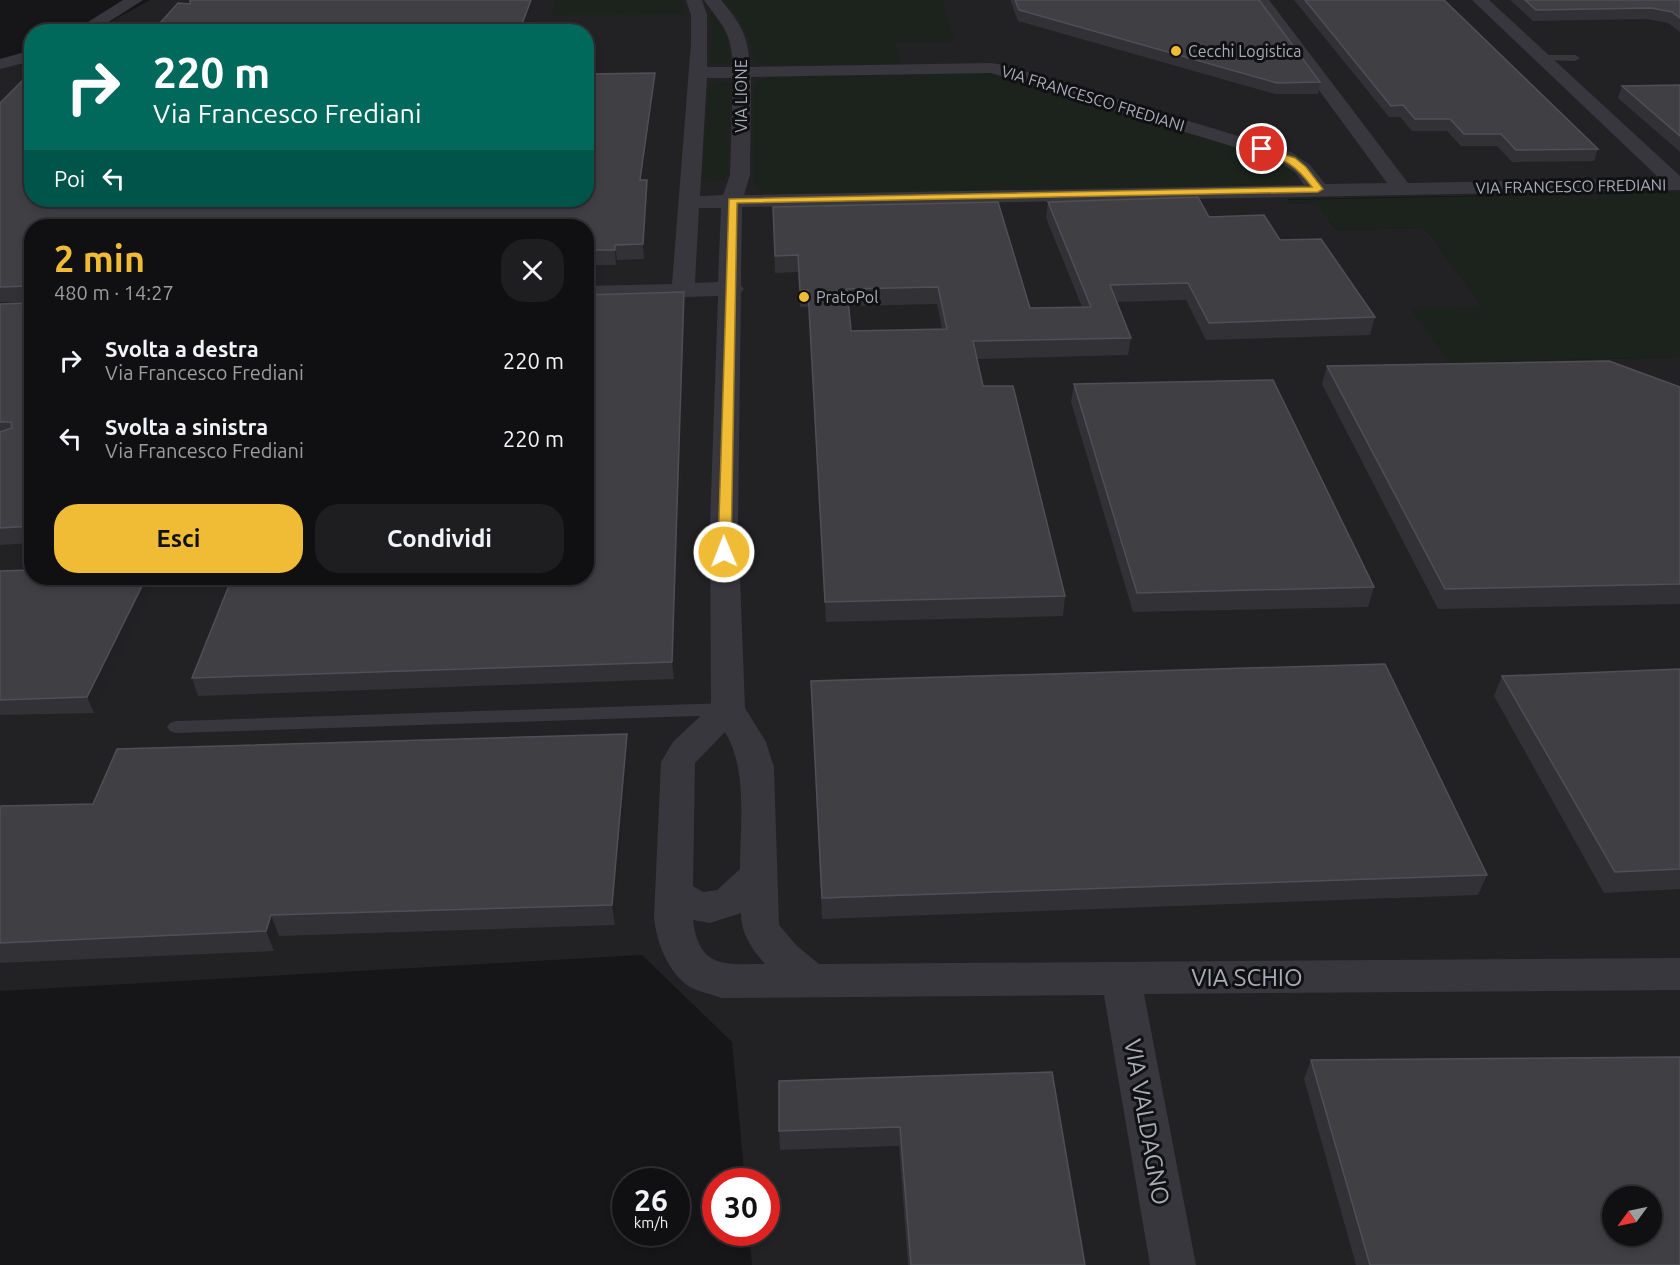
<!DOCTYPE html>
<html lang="it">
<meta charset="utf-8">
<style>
:root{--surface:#101012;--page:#1e1e20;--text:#f1f3f6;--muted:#9c9d9f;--line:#303032;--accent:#f1bc35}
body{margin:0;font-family:Ubuntu,sans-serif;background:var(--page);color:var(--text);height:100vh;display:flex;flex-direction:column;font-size:22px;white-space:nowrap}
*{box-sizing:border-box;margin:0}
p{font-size:20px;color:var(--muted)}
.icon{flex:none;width:33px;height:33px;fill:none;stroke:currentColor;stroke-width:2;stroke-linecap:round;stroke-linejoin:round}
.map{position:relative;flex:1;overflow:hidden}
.side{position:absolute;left:24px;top:219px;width:570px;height:366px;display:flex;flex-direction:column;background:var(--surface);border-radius:24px;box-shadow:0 3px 9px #0003,0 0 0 2px var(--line)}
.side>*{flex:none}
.guide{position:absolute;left:24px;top:24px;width:570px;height:183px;border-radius:24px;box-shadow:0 3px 9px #0003,0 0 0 2px var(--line);background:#00695c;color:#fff;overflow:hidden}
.needle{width:39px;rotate:237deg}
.buttons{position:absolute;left:1602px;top:1186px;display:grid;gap:12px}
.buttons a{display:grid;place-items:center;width:60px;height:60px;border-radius:50%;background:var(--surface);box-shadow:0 3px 9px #0003,0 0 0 2px var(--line);font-size:30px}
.speed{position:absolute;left:612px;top:1168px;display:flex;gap:12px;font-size:30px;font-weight:700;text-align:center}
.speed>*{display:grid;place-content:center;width:78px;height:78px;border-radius:50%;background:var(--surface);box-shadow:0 3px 9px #0003,0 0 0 2px var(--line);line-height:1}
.speed small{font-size:15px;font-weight:400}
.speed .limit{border:9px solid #d22;background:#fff;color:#111}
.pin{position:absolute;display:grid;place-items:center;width:51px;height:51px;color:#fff;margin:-26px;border:3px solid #fff;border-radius:50%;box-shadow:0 2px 6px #0007}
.me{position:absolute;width:66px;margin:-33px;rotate:359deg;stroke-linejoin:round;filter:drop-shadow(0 0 4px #0008)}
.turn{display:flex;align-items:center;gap:21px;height:126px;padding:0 30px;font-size:27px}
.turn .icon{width:78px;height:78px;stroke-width:2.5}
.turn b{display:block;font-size:42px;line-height:51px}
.then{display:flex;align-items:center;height:57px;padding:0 30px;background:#0003;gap:12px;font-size:22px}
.round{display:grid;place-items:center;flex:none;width:63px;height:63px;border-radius:24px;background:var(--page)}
.head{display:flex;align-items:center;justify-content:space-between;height:102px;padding:0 30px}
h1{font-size:36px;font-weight:600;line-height:45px;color:var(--accent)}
.action{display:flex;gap:12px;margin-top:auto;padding:12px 30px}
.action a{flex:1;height:69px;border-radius:24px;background:var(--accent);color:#111;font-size:24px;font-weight:600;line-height:69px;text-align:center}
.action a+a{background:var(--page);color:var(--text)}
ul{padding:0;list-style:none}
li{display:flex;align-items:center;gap:18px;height:78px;padding:0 30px}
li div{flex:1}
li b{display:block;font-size:22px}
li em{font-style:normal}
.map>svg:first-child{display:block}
.built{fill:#222225;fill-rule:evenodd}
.green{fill:#1c231d}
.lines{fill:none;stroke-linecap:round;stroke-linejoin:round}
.service{fill:#37373d;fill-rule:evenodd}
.minor{fill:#37373d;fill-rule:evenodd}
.wall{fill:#323236;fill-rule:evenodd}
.shaded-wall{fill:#212124}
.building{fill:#3f3f44;stroke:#4f5056;stroke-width:1.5;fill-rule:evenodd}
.route{fill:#f1bc35;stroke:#9d7a22;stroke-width:1.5}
.poi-dot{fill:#f1bc35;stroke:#111113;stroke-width:2}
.labels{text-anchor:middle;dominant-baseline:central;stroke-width:6;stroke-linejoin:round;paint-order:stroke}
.far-poi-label{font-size:16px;fill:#a8acb8;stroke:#111113;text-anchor:start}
.far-street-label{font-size:16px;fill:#a8acb8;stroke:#111113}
.near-street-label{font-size:24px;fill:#a8acb8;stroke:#111113}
</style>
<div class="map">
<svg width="1680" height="1265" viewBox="0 0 1680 1265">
<rect width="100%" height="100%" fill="#161618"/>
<path class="built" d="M150 0H1680V192L1288 199 1290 204 1318 203 1336 230 1425 228 1483 307 1449 363 1680 357V1265H752L749 1233H766V1182H745L732 1042 642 955 0 991V68L31 61 32 200H586V32L94 31ZM32 226H586V578H32ZM1612 1197H1652V1236H1612Z"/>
<g class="green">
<path d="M556 0H681L685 14 551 15Z"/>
<path d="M723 0H942L954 41 896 42 900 65H762L754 61C750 36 742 17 723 0Z"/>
<path d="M709 12H713L726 34 731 60C726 65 715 66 710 61L712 27Z"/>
<path d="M989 71 1274 157 1295 174 1289 181 1274 185 775 194 762 191 754 186 753 89 757 81 768 77 787 75Z"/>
<path d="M716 81 726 82 731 85 727 176C721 183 709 184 702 177L709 86Z"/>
<path d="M1680 192V357L1449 363 1411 309 1482 306 1425 228 1336 230 1318 203 1289 204 1287 200Z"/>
</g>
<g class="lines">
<g class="service">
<path d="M1544 55H1575L1580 58 1575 61 1541 60V56Z"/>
<path d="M727 703 733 705 736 709 733 713 727 715 176 733 170 731 167 727 170 723 176 721Z"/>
</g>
<g class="minor">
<path d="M123 0H143L93 32H72Z"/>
<path d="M686 0H702L707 15V67H733C731 31 724 28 704 0H721C741 24 748 35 750 67L991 63 1004 65 1291 152 1310 165 1325 184 1387 183 1253 0H1269L1408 183 1659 178 1472 0H1489L1680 176V190L742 207 741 286 744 289 741 292 738 525 745 708 766 742 774 767 779 925 797 946 819 964 1680 958V990L1144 994 1196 1265H1150L1104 995 721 998C711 994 699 992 690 987 668 973 656 941 654 917L661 762 673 742 711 706 710 525 718 296 586 300V286L672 284 691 43V15ZM991 73 1277 160 1296 173 1304 185 744 195 750 175 751 77ZM707 78H733L730 175 723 195 700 196ZM699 208H721L718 282 695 283ZM725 732C748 769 740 826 740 869L717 890 703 892 693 886 695 763ZM741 913C741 934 752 949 765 964 726 964 699 970 693 920L710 923Z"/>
<path d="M32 50V61L0 69V59Z"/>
</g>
</g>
<g class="wall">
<path d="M190 0H537L525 32H152L190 4Z"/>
<path d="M1010 0H1259L1320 82 1318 94H1275L1018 21Z"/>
<path d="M1294 0H1444L1598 149 1594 161 1512 162 1497 146H1461L1447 131H1412L1400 117H1389Z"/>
<path d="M1510 0H1680V32L1668 23 1647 19 1533 21Z"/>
<path d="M655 73 656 86 644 180H647L648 194 644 259 617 260 616 265H586V226H32V543L0 545V304L27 303V302H0V103L32 200H586Z"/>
<path d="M1680 85V152L1618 98 1622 86Z"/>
<path d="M1048 202 1209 217 1280 240 1375 317 1370 335 1206 340 1186 300 1117 302 1131 338 1128 355 977 359 983 386 1065 596 1063 616 826 622 809 307H800L798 272 775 273 773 207 1030 308 1082 307 1046 218ZM937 304 942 329 851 331 849 306Z"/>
<path d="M684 292 686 307 674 679 198 696 192 678 586 578Z"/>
<path d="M1327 366 1680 387V604L1438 609 1322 384Z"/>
<path d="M1074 384 1374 587 1368 607 1133 612 1071 402Z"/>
<path d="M0 571 32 578H155L157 583 94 713 0 715Z"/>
<path d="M1680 669V889L1604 893 1494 696 1502 676Z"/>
<path d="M811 681 1487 875 1478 895 822 919Z"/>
<path d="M627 734 630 755 615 925 279 936 274 951 0 963V809L93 804Z"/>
<path d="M1311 1060 1680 1265H1356L1304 1079Z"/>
<path d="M1052 1072 1085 1265H908L899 1146 780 1150 779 1131Z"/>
</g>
<g class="shaded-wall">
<path d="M531 0H537L525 32H523L522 24Z"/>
<path d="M655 73 656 86 642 195 640 180Z"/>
<path d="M647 180 648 194 644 259 643 244Z"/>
<path d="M615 245 617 260 616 265 615 250Z"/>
<path d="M684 292 686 307 674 679 672 662Z"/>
<path d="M146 578H155L157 583 94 713 87 697Z"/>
<path d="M627 734 630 755 615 925 612 905Z"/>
<path d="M271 915 279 936 274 951 266 931Z"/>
</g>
<g class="building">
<path d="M190 0H531L522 24 292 26 288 32H152L178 3 190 4Z"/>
<path d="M1015 0H1259L1320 82 1277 83 1019 10Z"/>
<path d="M1305 0H1444L1598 149 1516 150 1501 134H1464L1450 119H1415L1403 105 1391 106Z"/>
<path d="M1525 0H1680V18L1672 12 1651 8 1536 10Z"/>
<path d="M32 71V200H586V74L655 73 640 180H647L643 244 615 245V250H586V226H32V526L0 528V432L12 428 11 422H0V304L27 303 28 286 0 287V103Z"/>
<path d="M1680 85V136L1622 86Z"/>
<path d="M1198 197 1209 217 1264 215 1280 240 1321 239 1375 317 1209 323 1188 283 1110 285 1131 338 973 341 983 386H1013L1065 596 825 602 808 290H800L798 255 775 256 773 207 998 202 1030 308 1091 307 1048 202ZM938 287 947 329 851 331 847 289Z"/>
<path d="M684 292 672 662 192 678 232 578H586V295Z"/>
<path d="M1609 361 1680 387V584L1445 589 1327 366Z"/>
<path d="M1273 380 1374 587 1137 593 1074 384Z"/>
<path d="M32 570V578H146L87 697 0 700V571Z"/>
<path d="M1385 664 1487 875 822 898 811 681Z"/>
<path d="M1680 669V869L1615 872 1502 676Z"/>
<path d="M627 734 612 905 271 915 266 931 0 943V809L1 806 93 804 117 749Z"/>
<path d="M1680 1057V1265H1370L1311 1060ZM1612 1197H1652V1236H1612Z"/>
<path d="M1052 1072 1085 1265H911L900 1127 779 1131V1081Z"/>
</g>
<path class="route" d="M1259 147 1295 158 1306 167 1323 189 1318 192 737 203 731 552 729 555H720L718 552 729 199 1312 187C1295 164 1285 160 1259 151Z"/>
<g class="poi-dot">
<circle cx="1176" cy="51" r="6"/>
<circle cx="804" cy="297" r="6"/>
</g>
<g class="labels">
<g class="far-poi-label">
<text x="1188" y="51">Cecchi Logistica</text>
<text x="816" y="297">PratoPol</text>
</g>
<g class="far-street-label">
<text transform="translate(741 96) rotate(-90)">VIA LIONE</text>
<text transform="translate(1093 98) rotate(17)">VIA FRANCESCO FREDIANI</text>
<text transform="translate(1571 186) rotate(-1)">VIA FRANCESCO FREDIANI</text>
</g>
<g class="near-street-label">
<text x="1247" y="977">VIA SCHIO</text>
<text transform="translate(1147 1122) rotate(80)">VIA VALDAGNO</text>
</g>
</g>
</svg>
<div class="buttons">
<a><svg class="needle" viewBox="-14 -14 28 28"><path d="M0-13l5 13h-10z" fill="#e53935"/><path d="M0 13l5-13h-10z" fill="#9c9d9f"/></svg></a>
</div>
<div class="speed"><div>26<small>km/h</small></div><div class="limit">30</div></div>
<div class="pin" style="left:1262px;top:149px;background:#d93025"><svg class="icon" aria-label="arrive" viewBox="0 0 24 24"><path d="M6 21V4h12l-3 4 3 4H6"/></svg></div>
<svg class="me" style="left:724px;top:552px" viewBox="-20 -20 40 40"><circle r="17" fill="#f1bc35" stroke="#fff" stroke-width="3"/><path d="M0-11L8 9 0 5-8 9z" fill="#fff"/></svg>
<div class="guide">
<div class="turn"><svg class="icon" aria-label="right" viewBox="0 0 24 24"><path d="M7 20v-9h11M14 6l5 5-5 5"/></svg><div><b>220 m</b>Via Francesco Frediani</div></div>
<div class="then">Poi<svg class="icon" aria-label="left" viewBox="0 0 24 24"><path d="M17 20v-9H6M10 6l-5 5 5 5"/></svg></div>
</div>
<section class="side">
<div class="head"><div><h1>2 min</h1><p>480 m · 14:27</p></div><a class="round"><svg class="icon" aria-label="close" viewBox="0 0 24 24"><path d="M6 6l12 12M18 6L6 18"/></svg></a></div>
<ul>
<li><svg class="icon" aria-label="right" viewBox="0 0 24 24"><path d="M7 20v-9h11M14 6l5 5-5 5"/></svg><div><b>Svolta a destra</b><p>Via Francesco Frediani</p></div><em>220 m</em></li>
<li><svg class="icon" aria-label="left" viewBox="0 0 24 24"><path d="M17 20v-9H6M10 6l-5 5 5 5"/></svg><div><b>Svolta a sinistra</b><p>Via Francesco Frediani</p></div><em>220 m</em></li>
</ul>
<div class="action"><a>Esci</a><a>Condividi</a></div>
</section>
</div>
